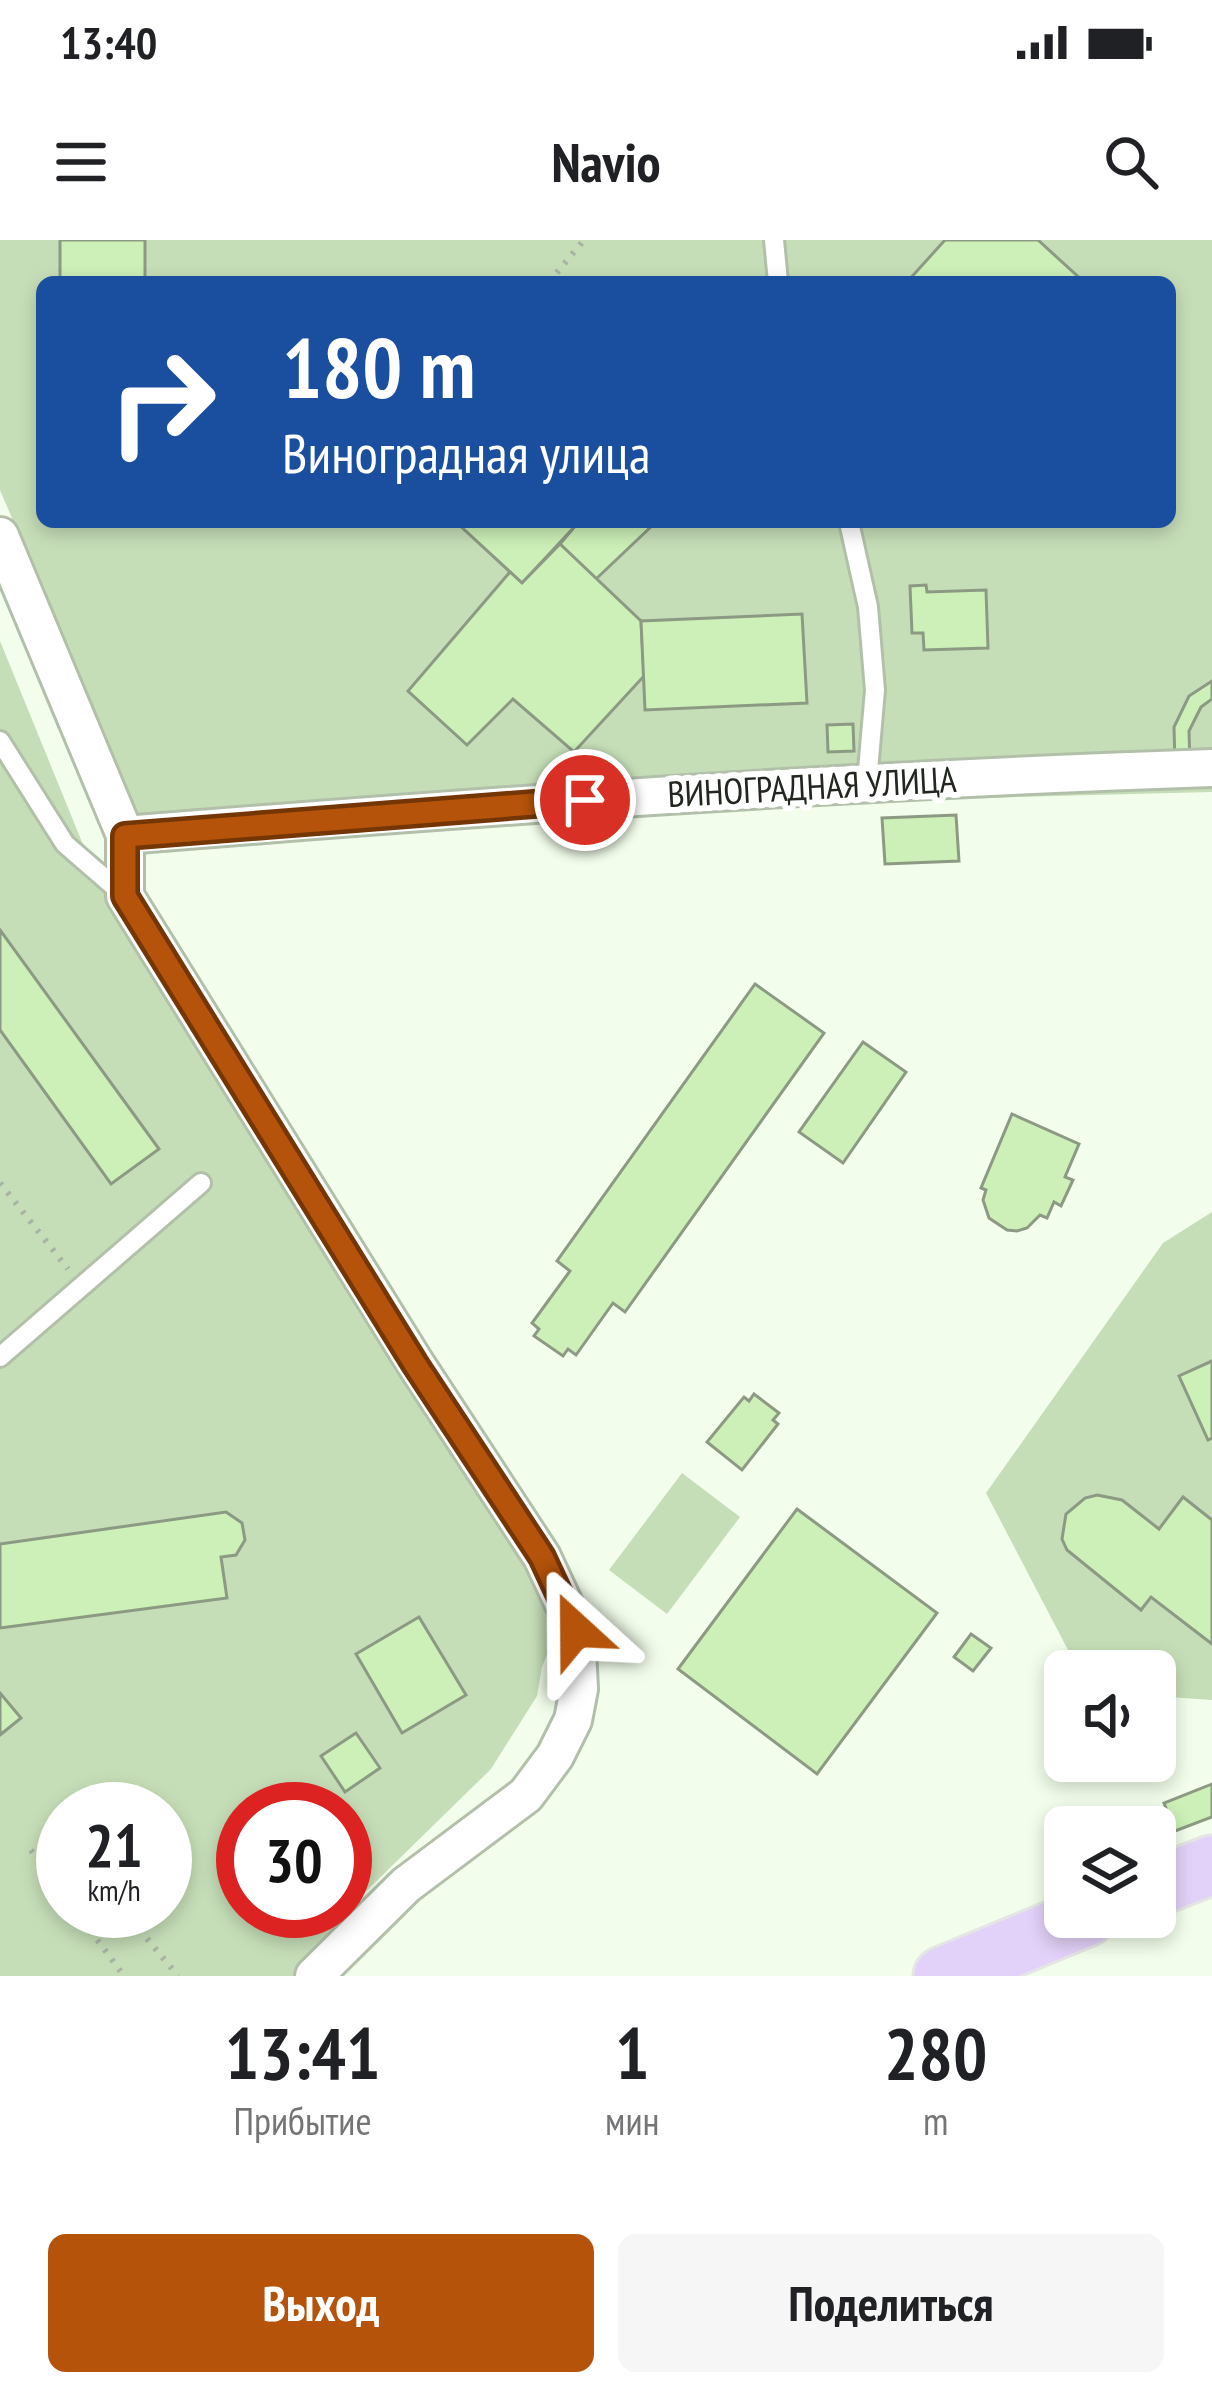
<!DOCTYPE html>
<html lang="ru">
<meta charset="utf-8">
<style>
:root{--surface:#fff;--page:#f6f6f6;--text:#202124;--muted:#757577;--accent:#b45309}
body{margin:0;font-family:"PT Sans Narrow",sans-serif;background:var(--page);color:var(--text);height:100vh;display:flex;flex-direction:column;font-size:45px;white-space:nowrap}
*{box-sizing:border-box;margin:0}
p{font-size:39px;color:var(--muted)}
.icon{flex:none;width:66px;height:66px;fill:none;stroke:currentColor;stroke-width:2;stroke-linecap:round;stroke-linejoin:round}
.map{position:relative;height:1736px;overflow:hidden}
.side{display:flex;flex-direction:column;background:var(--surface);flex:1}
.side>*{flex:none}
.guide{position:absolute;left:36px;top:36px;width:1140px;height:252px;border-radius:18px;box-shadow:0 6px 18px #0003;background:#1a4fa0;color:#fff;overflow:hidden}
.controls{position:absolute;left:1044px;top:1410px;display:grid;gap:24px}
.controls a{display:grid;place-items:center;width:132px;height:132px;border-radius:18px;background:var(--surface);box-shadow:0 6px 18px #0003;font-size:60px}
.speed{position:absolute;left:36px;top:1542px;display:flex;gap:24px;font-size:60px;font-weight:700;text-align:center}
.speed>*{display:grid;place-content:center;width:156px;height:156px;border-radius:50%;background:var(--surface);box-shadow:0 6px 18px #0003;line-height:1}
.speed small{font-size:30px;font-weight:400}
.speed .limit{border:18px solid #d22;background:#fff;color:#111}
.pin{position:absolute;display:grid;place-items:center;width:102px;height:102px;color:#fff;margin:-51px;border:6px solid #fff;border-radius:50%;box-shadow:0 3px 12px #0007}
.me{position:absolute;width:132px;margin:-66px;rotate:336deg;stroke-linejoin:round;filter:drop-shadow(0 0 9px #0008)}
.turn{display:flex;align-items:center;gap:42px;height:252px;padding:0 48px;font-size:54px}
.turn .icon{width:156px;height:156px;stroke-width:2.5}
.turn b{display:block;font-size:84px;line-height:102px}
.eta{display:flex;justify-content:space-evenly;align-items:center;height:204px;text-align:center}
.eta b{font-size:72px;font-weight:800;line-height:84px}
.action{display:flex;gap:24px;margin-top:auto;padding:24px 48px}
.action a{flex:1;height:138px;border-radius:18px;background:var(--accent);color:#fff;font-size:48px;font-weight:800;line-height:138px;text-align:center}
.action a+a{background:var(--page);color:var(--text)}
.status{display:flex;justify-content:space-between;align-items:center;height:84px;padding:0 60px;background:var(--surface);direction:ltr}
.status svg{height:33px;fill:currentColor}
header{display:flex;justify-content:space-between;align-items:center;height:156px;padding:0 48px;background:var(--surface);font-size:54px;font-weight:800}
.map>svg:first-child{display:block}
.green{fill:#c6deb8;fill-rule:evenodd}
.building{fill:#ccf0b7;stroke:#8c9a84;stroke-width:3}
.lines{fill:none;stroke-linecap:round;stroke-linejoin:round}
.lane-casing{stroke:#b2c0aa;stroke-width:24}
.street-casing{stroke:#b2c0aa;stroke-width:42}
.primary-casing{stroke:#e4e5e4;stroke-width:63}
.path{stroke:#a9b3a3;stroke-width:6;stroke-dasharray:3 9;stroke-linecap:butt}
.lane{stroke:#fff;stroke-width:18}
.street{stroke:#fff;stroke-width:36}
.primary{stroke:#e2d1f8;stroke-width:57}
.route-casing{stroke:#753606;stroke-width:30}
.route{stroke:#b45309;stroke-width:21}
.labels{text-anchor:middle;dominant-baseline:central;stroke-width:12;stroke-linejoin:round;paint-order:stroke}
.street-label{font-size:36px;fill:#21261e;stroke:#fff}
</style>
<div class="status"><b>13:40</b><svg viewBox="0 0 49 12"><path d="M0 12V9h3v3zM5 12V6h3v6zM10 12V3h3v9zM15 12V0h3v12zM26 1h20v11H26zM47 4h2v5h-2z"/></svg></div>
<header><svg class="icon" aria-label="menu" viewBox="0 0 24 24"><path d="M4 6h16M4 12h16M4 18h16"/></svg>Navio<svg class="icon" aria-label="search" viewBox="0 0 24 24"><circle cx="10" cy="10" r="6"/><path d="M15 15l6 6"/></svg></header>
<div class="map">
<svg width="1212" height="1736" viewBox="0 0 1212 1736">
<rect width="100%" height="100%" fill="#f2feeb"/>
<g class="green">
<path d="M0 0H1212V552L141 580 0 250ZM42 42H1170V282H42Z"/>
<path d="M0 401 82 602 517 1294 551 1368 556 1392 542 1427 537 1456 491 1529 354 1663 306 1736H0ZM63 1569H165V1671H63ZM243 1569H345V1671H243Z"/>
<path d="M1212 972V1460L1155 1456V1431H1079L986 1253 1163 1003Z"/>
<path d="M682 1233 740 1277 667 1374 609 1330Z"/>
</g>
<g class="building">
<path d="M60 0H145V40L60 41Z"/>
<path d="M945 0H1038L1084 42H907Z"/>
<path d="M456 282H574L577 284 522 343Z"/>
<path d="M574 282H656L596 339 560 304 577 284Z"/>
<path d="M560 304 641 381 644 436 574 512 513 459 467 505 408 451 510 332 522 343Z"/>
<path d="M926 345 927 352 986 350 988 408 924 410 923 393H912L910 346Z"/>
<path d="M802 374 807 463 645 470 641 381Z"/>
<path d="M1212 441V459L1201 467 1189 491 1190 523 1175 524 1174 487 1189 456Z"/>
<path d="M853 484 854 511 828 512 827 485Z"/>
<path d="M956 575 959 621 885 624 882 578Z"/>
<path d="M0 690 159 909 111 944 0 790Z"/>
<path d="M755 744 824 793 625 1072 613 1063 576 1115 568 1109 563 1116 534 1096 539 1089 532 1083 570 1031 557 1021Z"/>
<path d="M863 802 906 832 843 923 799 892Z"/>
<path d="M1012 874 1079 904 1065 937 1073 940 1061 966 1054 962 1047 978 1040 975 1027 988 1017 991 1007 990 989 978 983 960 986 950 981 948Z"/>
<path d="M1212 1121V1198L1208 1200 1179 1136Z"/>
<path d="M754 1154 779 1173 773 1180 778 1184 742 1230 707 1202 744 1157 749 1161Z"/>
<path d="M1097 1255 1122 1260 1159 1289 1183 1257 1212 1280V1404L1151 1357 1141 1370 1067 1310 1062 1299 1066 1274 1085 1258Z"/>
<path d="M797 1269 937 1373 817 1534 678 1429Z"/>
<path d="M226 1272 242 1283 245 1300 236 1315 221 1317 227 1358 0 1388V1304Z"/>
<path d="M419 1377 466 1455 402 1493 356 1414Z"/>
<path d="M971 1394 991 1408 973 1431 954 1417Z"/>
<path d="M0 1453 21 1478 0 1495Z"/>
<path d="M356 1493 380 1528 345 1552 321 1516Z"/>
<path d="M1212 1544V1577L1175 1591 1164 1563Z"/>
</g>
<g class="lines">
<g class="lane-casing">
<g id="lane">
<path d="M774 0 778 42"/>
<path d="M849 282 868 367 875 450 867 542"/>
<path d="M0 501 65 604 125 656"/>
<path d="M0 1117 201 943"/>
</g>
</g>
<g class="street-casing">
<g id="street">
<path d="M0 296 125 595"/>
<path d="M314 1736 406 1645 526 1555 555 1516 573 1480 579 1449 576 1390 542 1317 415 1123 125 656V595C487 566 849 540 1212 528"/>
</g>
</g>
<g class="primary-casing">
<g id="primary">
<path d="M1155 1647 1212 1625"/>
<path d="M943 1736 1086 1677"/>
</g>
</g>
<g class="path">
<path d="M549 42 584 0"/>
<path d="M0 943 68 1029"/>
<path d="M57 1589 63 1597"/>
<path d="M31 1610 63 1654"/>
<path d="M76 1671 124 1736"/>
<path d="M124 1671 178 1736"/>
</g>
<use href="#lane" class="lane"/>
<use href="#street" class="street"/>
<use href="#primary" class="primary"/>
</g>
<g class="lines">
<g class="route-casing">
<path id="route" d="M576 1390 542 1317 415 1124 125 656V596L585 560"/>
</g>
<use href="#route" class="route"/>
</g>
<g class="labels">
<g class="street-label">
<text transform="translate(812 546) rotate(-3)">ВИНОГРАДНАЯ УЛИЦА</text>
</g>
</g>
</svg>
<div class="controls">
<a><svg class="icon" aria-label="sound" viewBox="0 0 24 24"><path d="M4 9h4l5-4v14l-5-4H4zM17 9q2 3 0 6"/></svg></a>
<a><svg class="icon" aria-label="layers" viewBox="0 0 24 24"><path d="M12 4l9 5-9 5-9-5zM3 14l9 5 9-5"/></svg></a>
</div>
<div class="speed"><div>21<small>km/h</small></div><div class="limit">30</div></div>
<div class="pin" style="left:585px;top:560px;background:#d93025"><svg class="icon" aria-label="arrive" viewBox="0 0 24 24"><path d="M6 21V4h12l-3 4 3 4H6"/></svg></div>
<svg class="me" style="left:576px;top:1390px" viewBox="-20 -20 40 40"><path d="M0-17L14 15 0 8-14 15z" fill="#b45309" stroke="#fff" stroke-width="4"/></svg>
<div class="guide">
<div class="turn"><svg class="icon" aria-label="right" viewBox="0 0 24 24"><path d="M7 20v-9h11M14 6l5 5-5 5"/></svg><div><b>180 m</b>Виноградная улица</div></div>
</div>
</div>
<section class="side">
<div class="eta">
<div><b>13:41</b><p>Прибытие</p></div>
<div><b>1</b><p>мин</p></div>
<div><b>280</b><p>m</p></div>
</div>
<div class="action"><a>Выход</a><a>Поделиться</a></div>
</section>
